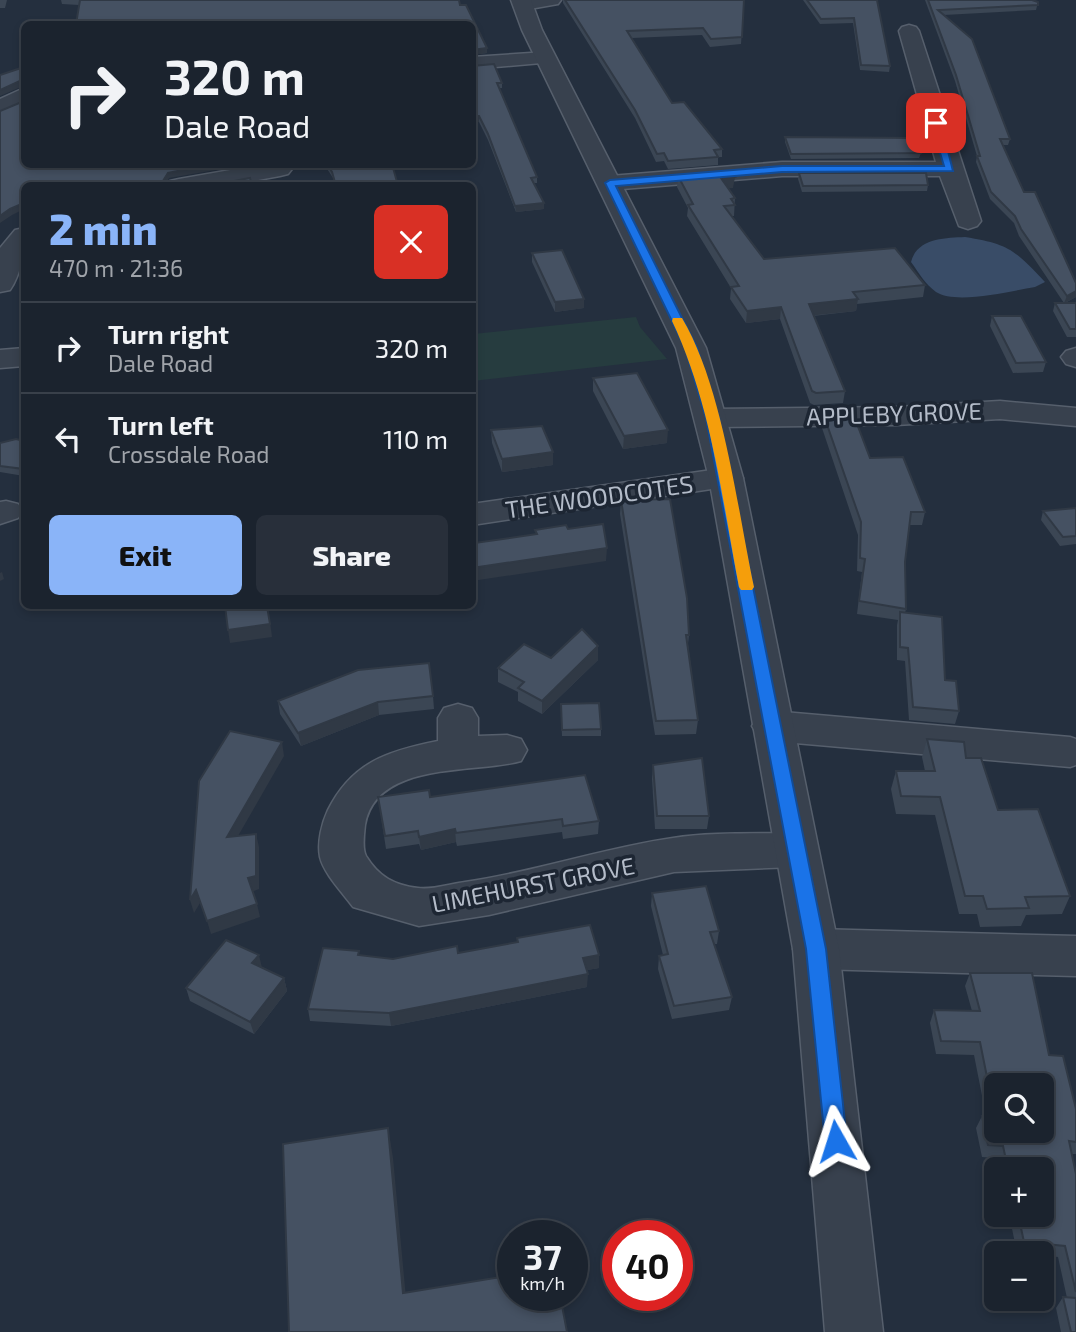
<!DOCTYPE html>
<meta charset="utf-8">
<style>
:root{--surface:#1b232e;--page:#282f3a;--text:#f1f3f6;--muted:#a0a4aa;--line:#39404a;--accent:#8ab4f8}
body{margin:0;font-family:"Exo 2",sans-serif;background:var(--page);color:var(--text);height:100vh;display:flex;flex-direction:column;font-size:26px;white-space:nowrap}
*{box-sizing:border-box;margin:0}
p{font-size:23px;color:var(--muted)}
.icon{flex:none;width:38px;height:38px;fill:none;stroke:currentColor;stroke-width:2;stroke-linecap:round;stroke-linejoin:round}
.map{position:relative;flex:1;overflow:hidden}
.sheet{position:absolute;left:21px;top:182px;width:455px;height:427px;display:flex;flex-direction:column;background:var(--surface);border-radius:10px;box-shadow:0 4px 10px #0003,0 0 0 2px var(--line)}
.sheet>*{flex:none}
.guide{position:absolute;left:21px;top:21px;width:455px;height:147px;border-radius:10px;box-shadow:0 4px 10px #0003,0 0 0 2px var(--line);background:#1b232e;color:var(--text);overflow:hidden}
.tools{position:absolute;left:984px;top:1073px;display:grid;gap:14px}
.tools a{display:grid;place-items:center;width:70px;height:70px;border-radius:10px;background:var(--surface);box-shadow:0 4px 10px #0003,0 0 0 2px var(--line);font-size:35px}
.speed{position:absolute;left:497px;top:1220px;display:flex;gap:14px;font-size:35px;font-weight:700;text-align:center}
.speed>*{display:grid;place-content:center;width:91px;height:91px;border-radius:50%;background:var(--surface);box-shadow:0 4px 10px #0003,0 0 0 2px var(--line);line-height:1}
.speed small{font-size:18px;font-weight:400}
.speed .limit{border:10px solid #d22;background:#fff;color:#111}
.pin{position:absolute;display:grid;place-items:center;width:60px;height:60px;color:#fff;margin:-30px;border-radius:14px;box-shadow:0 4px 10px #0006}
.me{position:absolute;width:77px;margin:-38px;rotate:354deg;stroke-linejoin:round;filter:drop-shadow(0 0 5px #0008)}
.turn{display:flex;align-items:center;gap:24px;height:147px;padding:0 28px;font-size:32px}
.turn .icon{width:91px;height:91px;stroke-width:2.5}
.turn b{display:block;font-size:49px;line-height:60px}
.round{display:grid;place-items:center;flex:none;width:74px;height:74px;border-radius:10px;background:var(--page)}
.head{display:flex;align-items:center;justify-content:space-between;height:119px;padding:0 28px}
h1{font-size:42px;font-weight:800;line-height:52px;color:var(--accent)}
.button{display:flex;gap:14px;margin-top:auto;padding:14px 28px}
.button a{flex:1;height:80px;border-radius:10px;background:var(--accent);color:#111;font-size:28px;font-weight:800;line-height:80px;text-align:center}
.button a+a{background:var(--page);color:var(--text)}
ul{padding:0;list-style:none}
li{display:flex;align-items:center;gap:21px;height:91px;padding:0 28px;border-top:2px solid var(--line)}
li div{flex:1}
li b{display:block;font-size:26px}
li em{font-style:normal}
.map>svg:first-child{display:block}
.green{fill:#263c3f}
.water{fill:#394c67}
.lines{fill:none;stroke-linecap:round;stroke-linejoin:round}
.minor-casing{stroke:#565f6c;stroke-width:3}
.tertiary-casing{stroke:#565f6c;stroke-width:3}
.minor{fill:#38414e;fill-rule:evenodd}
.tertiary{fill:#38414e;fill-rule:evenodd}
.wall{fill:#3b4654}
.shaded-wall{fill:#303945}
.building{fill:#455162;stroke:#303945;stroke-width:2;fill-rule:evenodd}
.route{fill:#1a73e8;stroke:#114b97;stroke-width:2}
.slow{fill:#f59e0b}
.labels{text-anchor:middle;dominant-baseline:central;stroke-width:7;stroke-linejoin:round;paint-order:stroke}
.street-label{font-size:24px;fill:#b4bcc9;stroke:#1d2633}
</style>
<div class="map">
<svg width="1076" height="1332" viewBox="0 0 1076 1332">
<rect width="100%" height="100%" fill="#242f3e"/>
<path class="green" d="M636 317 640 327 667 359 473 381V334Z"/>
<path class="water" d="M965 237C1009 244 1015 250 1045 282L1035 287C1011 291 956 305 936 292 925 284 919 273 911 262 917 238 945 238 965 237Z"/>
<g class="lines">
<g class="minor-casing">
<g id="minor">
<path d="M517 0H561L558 4 524 10 517 8 514 4Z"/>
<path d="M909 25 916 27 919 31 981 221 977 226 968 229 959 226 940 176H782L610 190 601 188 598 183 601 178 610 176 782 162H936L899 31 902 27Z"/>
<path d="M546 52 553 54 556 58 553 62 472 69V57Z"/>
<path d="M24 88V104L0 115V99Z"/>
<path d="M264 164H289L292 169 288 174 280 176 225 186H167L170 181 179 179Z"/>
<path d="M24 228C26 247 21 274 10 290L0 292V248L15 230Z"/>
<path d="M24 348V366L0 368V350Z"/>
<path d="M1076 348V367L1066 364 1061 357 1066 351Z"/>
<path d="M1000 401 1076 408V426L1000 419 896 425 712 427 701 425 696 418 701 411 712 409 896 407Z"/>
<path d="M726 468 738 471 743 478 738 485 472 525V504Z"/>
<path d="M6 501 18 504 23 511 18 518 0 524V502Z"/>
<path d="M458 704 472 708 478 718V736L507 735 521 739 527 750 521 761C477 774 376 760 365 825 364 834 362 849 366 856 379 877 394 885 418 888 432 890 450 884 465 882 535 872 603 848 673 838 712 832 755 834 795 833L811 838 817 850 811 862 795 867 674 872 489 915 419 926 353 907C343 893 324 874 320 857 317 842 322 823 328 810 352 762 388 751 438 741V718L444 708Z"/>
<path d="M772 711 1070 737 1076 739V765L1070 767 772 741 758 736 752 726 758 716Z"/>
<path d="M816 929 1076 936V976L816 969 799 963 793 949 799 935Z"/>
</g>
</g>
<g class="tertiary-casing">
<path id="tertiary" d="M511 0H531L542 30 706 348 743 478 839 949 883 1332H825L793 949 709 478 676 348 522 30Z"/>
</g>
<use href="#minor" class="minor"/>
<use href="#tertiary" class="tertiary"/>
</g>
<g class="wall">
<path d="M0 0H7L5 8H0Z"/>
<path d="M61 0H459L460 5H466L487 48V53L472 55V24H76L79 5 62 4Z"/>
<path d="M563 0H744L741 44 710 47 702 35 632 38 672 103 722 149V157H718V165L668 169 664 161 656 162 635 118 563 3Z"/>
<path d="M803 0H877L890 66 889 72 860 70 853 23 820 24Z"/>
<path d="M925 0H1032L1038 2 1036 10 944 15 1010 139 1008 145H1003L1024 192 1076 283V297L1065 303H1076V337H1067L1053 311 1055 303H1064L1019 236 1014 223 990 199 976 162 977 156 955 81Z"/>
<path d="M472 66 502 83V88H499L537 177V183H534L544 203V209L516 212 488 140 479 122H473L472 121Z"/>
<path d="M785 137 921 153 919 158 791 159 785 142Z"/>
<path d="M324 164H392L398 186H335L333 178Z"/>
<path d="M799 173 928 185 927 191 802 192 798 179Z"/>
<path d="M678 176 733 188H728L735 198 734 216H732L764 259 925 285 923 297 857 304 856 311 813 316 845 391 843 403 814 405 810 403 780 319 746 323 730 299 731 288 687 216 688 208 677 187Z"/>
<path d="M532 253 584 299V308L555 312 532 262Z"/>
<path d="M992 316 1046 362 1043 372 1013 373 990 326Z"/>
<path d="M593 378 667 443 623 449 593 391Z"/>
<path d="M824 416 870 458 925 512 922 525H910L905 562 906 609 905 613 945 680 959 711 955 724 909 720 905 661 897 660V625L898 620 857 614 862 572 857 571 858 535 822 428Z"/>
<path d="M491 430 553 452V465L502 472 492 443Z"/>
<path d="M24 441V476L0 472V443Z"/>
<path d="M621 500 689 635 688 644 698 720 696 734 655 735 620 514Z"/>
<path d="M1076 508V544L1060 546 1041 520 1043 511Z"/>
<path d="M598 646V660L542 714 518 701V692L498 682V668L551 658Z"/>
<path d="M433 696 434 709 379 715 301 746 280 714 278 701Z"/>
<path d="M561 711 601 729V736H562Z"/>
<path d="M927 739 966 758 998 810 1070 896 1062 914 1026 915 1021 926 980 927 977 914H959L935 815 896 814 891 789 896 771H925L922 757Z"/>
<path d="M653 765 709 816 707 829H655L652 779Z"/>
<path d="M378 797H430L599 821 598 834 563 839 562 832 457 846 456 842 421 850 419 844 386 849Z"/>
<path d="M652 893 719 931 717 944H714L732 997 729 1010 672 1019 658 969 659 956 663 955 651 906Z"/>
<path d="M517 938 599 968 587 970V987L391 1026 310 1021 308 1009 359 951V955L393 959 458 953 517 942Z"/>
<path d="M262 967 284 978 287 991 254 1034 190 1001 186 988Z"/>
<path d="M970 973 1049 1055 1076 1109V1154H1072L1076 1174V1332H1061L1056 1308 1063 1297 1067 1298 1058 1257 1041 1255V1253H1017L1009 1214H1041V1169H999L997 1158 982 1157 976 1128 982 1116H986L974 1055 936 1054 930 1023 934 1010 972 1011 965 986Z"/>
</g>
<g class="shaded-wall">
<path d="M487 48V53L472 55V50Z"/>
<path d="M22 80 23 86 0 96V90Z"/>
<path d="M479 116V122H473V117Z"/>
<path d="M213 164 244 165 169 178 165 186 163 181 168 173Z"/>
<path d="M735 177 733 188 719 189 721 178Z"/>
<path d="M397 182 398 186H376Z"/>
<path d="M24 203V209L12 215 0 223V216L10 209Z"/>
<path d="M544 203V209L516 212 515 206Z"/>
<path d="M1076 291V297L1064 303 1067 296Z"/>
<path d="M584 299V308L555 312V302Z"/>
<path d="M858 299 856 311 807 316 809 304Z"/>
<path d="M781 307 780 319 746 323 747 311Z"/>
<path d="M668 430 667 443 623 449 624 436Z"/>
<path d="M477 446V459L472 460V447Z"/>
<path d="M553 452V465L502 472V459Z"/>
<path d="M607 548 606 561 472 581V568Z"/>
<path d="M2 572 4 579 0 581V573Z"/>
<path d="M268 606 272 637 230 643 228 630Z"/>
<path d="M598 646V660L542 714V701Z"/>
<path d="M378 702 379 715 301 746 298 733Z"/>
<path d="M282 742 284 756 230 850 227 837Z"/>
<path d="M455 829 456 842 421 850 419 837Z"/>
<path d="M256 834 259 847V889L251 892 248 878Z"/>
<path d="M196 890 200 903 194 913 190 900Z"/>
<path d="M257 904 260 917 211 934 207 921Z"/>
<path d="M259 955 262 968 252 963Z"/>
<path d="M599 955V968L582 971 583 958Z"/>
<path d="M588 974 587 987 391 1026 389 1013Z"/>
<path d="M284 978 287 991 254 1034 250 1022Z"/>
<path d="M388 1128 393 1158 408 1320 403 1293Z"/>
</g>
<g class="building">
<path d="M80 0H459L460 5H466L487 48 472 50V24H76Z"/>
<path d="M565 0H744L742 37 711 39 703 28 627 31 672 103 684 102 722 149 714 150 718 157 668 161 664 153 657 154 635 110Z"/>
<path d="M807 0H877L890 66 861 65 854 18 821 19Z"/>
<path d="M928 0H1032L1038 2V5L938 10 972 39 1010 139H1000L1024 192H1035L1076 283V291L1067 296 1021 229 1015 216 991 192 977 156H980L956 75Z"/>
<path d="M494 64 502 83H497L537 177 531 178 544 203 515 206 488 134 479 116H472V66Z"/>
<path d="M24 67V82L22 80 0 90V75Z"/>
<path d="M24 91V164H213L168 173 163 181 166 183H224L250 178 252 186H24V203L10 209 0 216V111L24 101Z"/>
<path d="M785 137 917 138 921 153 791 154Z"/>
<path d="M327 164H392L397 182 376 186H336L332 172Z"/>
<path d="M731 172 735 177 721 178 735 198 731 199 735 205 724 206 764 259 895 248 925 285 853 292 858 299 809 304 845 391 816 393 812 391 781 307 747 311 731 287 739 286 688 205 693 204 678 176Z"/>
<path d="M799 173H926L928 185 803 186Z"/>
<path d="M562 250 584 299 555 302 532 253Z"/>
<path d="M1055 303H1076V329H1070Z"/>
<path d="M992 316H1021L1046 362 1016 363Z"/>
<path d="M637 373 668 430 624 436 593 378Z"/>
<path d="M824 416H854L870 458 903 457 925 512H911L905 562 906 609 859 601 865 559 860 558 861 522Z"/>
<path d="M542 426 553 452 502 459 491 430Z"/>
<path d="M472 433 477 446 472 447Z"/>
<path d="M16 439 24 441V469L0 466V443Z"/>
<path d="M670 499 687 598 689 635H686L698 720 656 721 621 500Z"/>
<path d="M1076 508V536L1063 537 1043 511Z"/>
<path d="M603 524 607 548 472 568V539L475 543 537 534 535 530 566 525 568 529Z"/>
<path d="M225 606H267L270 624 228 630Z"/>
<path d="M900 612 942 617 945 680 956 681 959 711 913 707 908 648 900 647Z"/>
<path d="M582 629 598 646 542 701 518 688 524 682 498 668 524 644 551 658Z"/>
<path d="M429 663 433 696 378 702 298 733 278 701 358 670Z"/>
<path d="M599 703 601 729 562 730 561 704Z"/>
<path d="M230 731 282 742 227 837 256 834V876L248 878 257 904 207 921 196 890 190 900 199 781Z"/>
<path d="M927 739 964 742 966 758H981L998 810 1038 809 1070 896 1025 897 1029 908 987 909 983 896H965L940 797 901 796 896 771H935Z"/>
<path d="M702 758 709 816H657L653 765Z"/>
<path d="M585 775 599 821 563 826 562 819 456 833 455 829 419 837 418 831 385 836 378 797 429 790 430 797Z"/>
<path d="M706 886 719 931 710 932 732 997 674 1006 659 956 668 954 652 893Z"/>
<path d="M590 925 599 955 583 958 588 974 389 1013 308 1009 323 948 359 951 358 955 393 959 457 946 458 953 518 942 517 938Z"/>
<path d="M226 940 259 955 252 963 284 978 250 1022 186 988Z"/>
<path d="M970 973H1032L1049 1055 1063 1056 1076 1109V1142L1069 1141 1076 1174V1292L1065 1246 1024 1242 1018 1214H1041V1169H1008L1003 1146 988 1145 982 1116 995 1117 980 1042 941 1041 934 1010 980 1011ZM996 1085H1041V1130H996Z"/>
<path d="M388 1128 403 1293 513 1275V1295H560L567 1332H289L283 1144Z"/>
<path d="M1063 1297 1076 1298V1332H1071Z"/>
</g>
<path class="route" d="M936 120 941 123 953 171 782 172 616 186 697 348 719 418 826 949 847 1141 844 1148 836 1151 828 1148 825 1141 806 949 706 418 685 348 605 183 610 180 782 166H944L931 123Z"/>
<path class="slow" d="M673 318H682C723 387 737 507 754 587L752 590H741L739 587C722 498 711 403 672 321Z"/>
<g class="labels">
<g class="street-label">
<text transform="translate(894 413) rotate(-2)">APPLEBY GROVE</text>
<text transform="translate(599 496) rotate(-8)">THE WOODCOTES</text>
<text transform="translate(533 884) rotate(-11)">LIMEHURST GROVE</text>
</g>
</g>
</svg>
<div class="tools">
<a><svg class="icon" aria-label="search" viewBox="0 0 24 24"><circle cx="10" cy="10" r="6"/><path d="M15 15l6 6"/></svg></a>
<a>+</a>
<a>−</a>
</div>
<div class="speed"><div>37<small>km/h</small></div><div class="limit">40</div></div>
<div class="pin" style="left:936px;top:123px;background:#d93025"><svg class="icon" aria-label="arrive" viewBox="0 0 24 24"><path d="M6 21V4h12l-3 4 3 4H6"/></svg></div>
<svg class="me" style="left:836px;top:1141px" viewBox="-20 -20 40 40"><path d="M0-17L14 15 0 8-14 15z" fill="#1a73e8" stroke="#fff" stroke-width="4"/></svg>
<div class="guide">
<div class="turn"><svg class="icon" aria-label="right" viewBox="0 0 24 24"><path d="M7 20v-9h11M14 6l5 5-5 5"/></svg><div><b>320 m</b>Dale Road</div></div>
</div>
<section class="sheet">
<div class="head"><div><h1>2 min</h1><p>470 m · 21:36</p></div><a class="round" style="background:#d93025;color:#fff"><svg class="icon" aria-label="close" viewBox="0 0 24 24"><path d="M6 6l12 12M18 6L6 18"/></svg></a></div>
<ul>
<li><svg class="icon" aria-label="right" viewBox="0 0 24 24"><path d="M7 20v-9h11M14 6l5 5-5 5"/></svg><div><b>Turn right</b><p>Dale Road</p></div><em>320 m</em></li>
<li><svg class="icon" aria-label="left" viewBox="0 0 24 24"><path d="M17 20v-9H6M10 6l-5 5 5 5"/></svg><div><b>Turn left</b><p>Crossdale Road</p></div><em>110 m</em></li>
</ul>
<div class="button"><a>Exit</a><a>Share</a></div>
</section>
</div>
